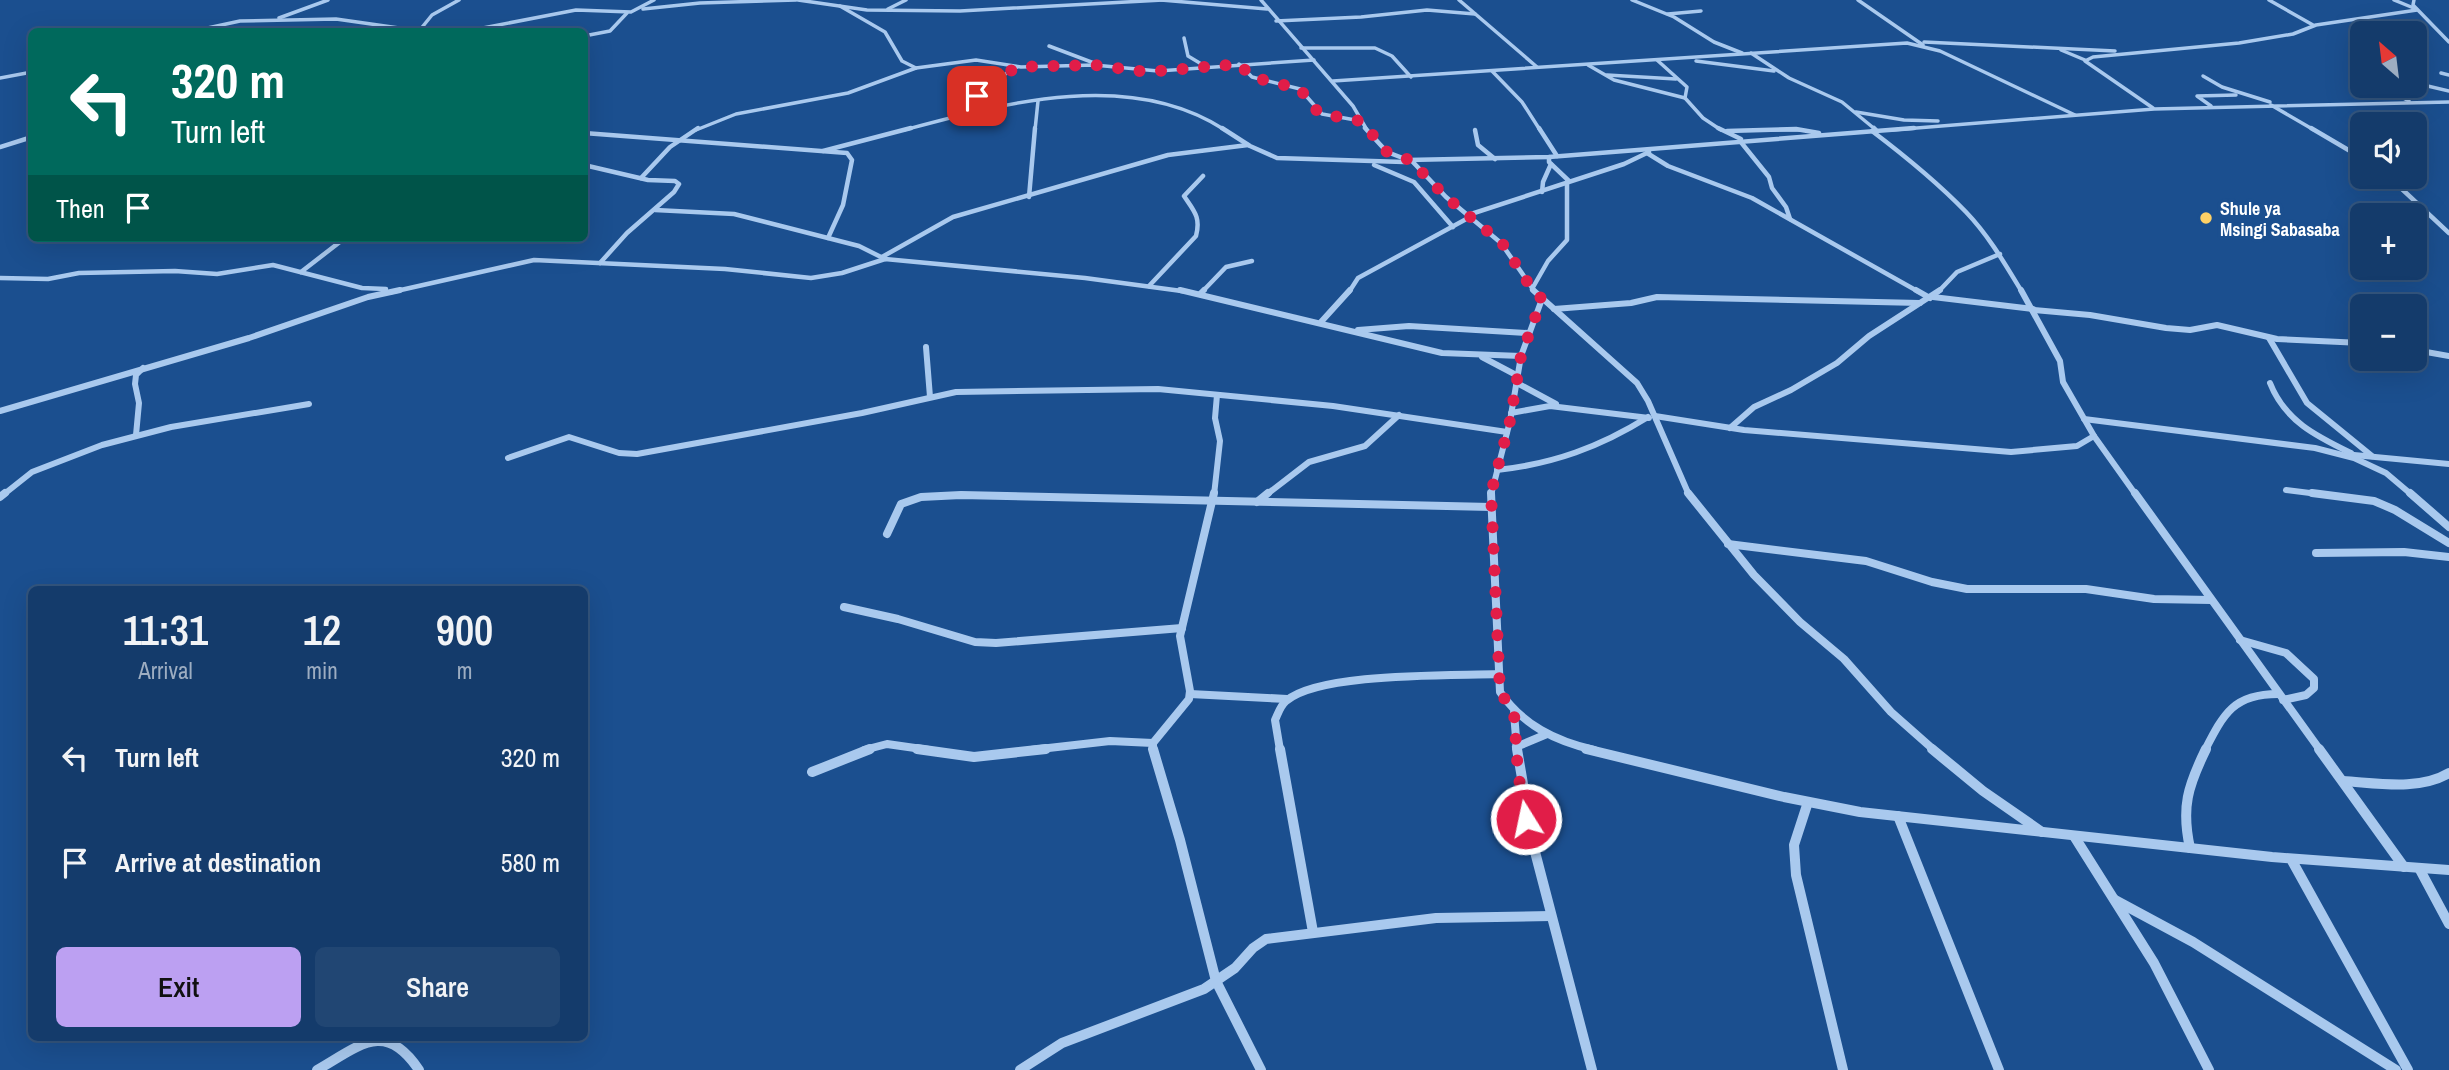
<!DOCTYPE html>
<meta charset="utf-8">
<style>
:root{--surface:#143b6b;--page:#214673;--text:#f1f3f6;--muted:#9dadc1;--line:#33557e;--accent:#bca0f2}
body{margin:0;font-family:"Archivo Narrow",sans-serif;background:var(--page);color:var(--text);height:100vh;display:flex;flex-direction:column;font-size:26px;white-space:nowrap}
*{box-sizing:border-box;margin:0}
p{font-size:23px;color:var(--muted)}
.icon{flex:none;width:38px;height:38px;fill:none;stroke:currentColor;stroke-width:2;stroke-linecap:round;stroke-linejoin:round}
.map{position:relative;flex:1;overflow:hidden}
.details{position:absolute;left:28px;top:586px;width:560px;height:455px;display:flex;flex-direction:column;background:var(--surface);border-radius:10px;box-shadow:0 7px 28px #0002,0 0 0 2px var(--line)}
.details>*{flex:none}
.top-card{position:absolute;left:28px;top:28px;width:560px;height:214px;border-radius:10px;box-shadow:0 7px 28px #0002,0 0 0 2px var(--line);background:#00695c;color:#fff;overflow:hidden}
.needle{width:46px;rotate:332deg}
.controls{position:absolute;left:2350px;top:21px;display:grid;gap:14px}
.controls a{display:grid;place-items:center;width:77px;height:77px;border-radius:10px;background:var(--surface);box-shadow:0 7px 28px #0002,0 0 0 2px var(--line);font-size:35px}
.pin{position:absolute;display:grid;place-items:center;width:60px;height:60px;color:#fff;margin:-30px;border-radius:14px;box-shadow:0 4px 10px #0006}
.me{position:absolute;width:77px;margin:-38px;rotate:350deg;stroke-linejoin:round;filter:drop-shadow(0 0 5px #0008)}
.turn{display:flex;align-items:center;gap:24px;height:147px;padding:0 28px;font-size:32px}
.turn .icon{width:91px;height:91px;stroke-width:2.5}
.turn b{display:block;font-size:49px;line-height:60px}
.then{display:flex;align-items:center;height:66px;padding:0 28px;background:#0003;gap:14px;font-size:26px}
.eta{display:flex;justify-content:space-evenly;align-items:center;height:119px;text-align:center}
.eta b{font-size:42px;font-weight:600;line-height:49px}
.primary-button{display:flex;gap:14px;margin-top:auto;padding:14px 28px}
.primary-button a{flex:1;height:80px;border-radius:10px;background:var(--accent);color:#111;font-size:28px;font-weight:600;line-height:80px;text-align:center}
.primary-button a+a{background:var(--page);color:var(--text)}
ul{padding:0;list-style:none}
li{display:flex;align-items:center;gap:21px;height:105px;padding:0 28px}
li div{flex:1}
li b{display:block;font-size:26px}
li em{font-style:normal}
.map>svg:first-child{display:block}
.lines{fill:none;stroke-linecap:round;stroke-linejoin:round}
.minor-far4{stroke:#a9c9ee;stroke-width:3.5}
.minor-far3{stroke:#a9c9ee;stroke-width:4.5}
.minor-far2{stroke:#a9c9ee;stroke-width:6}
.minor-far1{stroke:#a9c9ee;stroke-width:8}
.minor{stroke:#a9c9ee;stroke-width:10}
.route{stroke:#e11d48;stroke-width:12;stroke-dasharray:0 21.6}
.poi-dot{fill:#ffd166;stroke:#1b4f8f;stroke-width:2.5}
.labels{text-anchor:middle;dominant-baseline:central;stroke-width:7;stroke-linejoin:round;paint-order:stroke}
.far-poi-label{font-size:18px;font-weight:bold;fill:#fff;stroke:#1b4f8f;text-anchor:start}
</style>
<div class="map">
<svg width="2449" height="1070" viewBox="0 0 2449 1070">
<rect width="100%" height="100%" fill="#1b4f8f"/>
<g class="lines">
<g class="minor-far4">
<path d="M798 0 867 10 960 11 1163 0"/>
<path d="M1161 0 1267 9"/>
<path d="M1261 0 1353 106 1367 130"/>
<path d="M1459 0 1537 67"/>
<path d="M1632 0 1674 17 1714 42 1742 53"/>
<path d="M1858 0 1923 45"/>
<path d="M2269 0 2313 25"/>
<path d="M2394 0 2416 9"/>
<path d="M2414 0 2413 5 2449 42"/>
<path d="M840 6 885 32 902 61 916 68 976 60 1021 67 1094 65 1158 71 1314 60"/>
<path d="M643 9 700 3 796 0"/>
<path d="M888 9 906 0"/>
<path d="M1668 14 1701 11"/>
<path d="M279 18 328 0"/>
<path d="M1276 21 1361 17 1427 10 1475 14"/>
<path d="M419 31 432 15 459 0"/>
<path d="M189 32 240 21 336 19 427 32"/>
<path d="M462 32 576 10 631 12 654 0"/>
<path d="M584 36 610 31 627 13"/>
<path d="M1184 38 1188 56 1203 65"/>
<path d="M1924 42 2115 51"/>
<path d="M1049 46 1094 63"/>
<path d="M1301 48H1375L1392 56 1411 77"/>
<path d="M2061 50 2085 60"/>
<path d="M1751 53 1789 78 1842 102 1876 130"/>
<path d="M1657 60 1687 87 1685 98 1703 118 1721 130"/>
<path d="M1696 61 1774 71"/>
<path d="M1239 64 1252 77 1300 89 1322 114 1361 121"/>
<path d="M1588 65 1614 80 1685 98"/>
<path d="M2362 69 2352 72 2362 78"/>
<path d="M1492 71 1522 102 1540 130"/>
<path d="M2441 73 2449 75"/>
<path d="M1607 75 1676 79"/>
<path d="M2203 76 2222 87 2270 102"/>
<path d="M0 78 32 72"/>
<path d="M1333 81 1907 43 1940 51 2075 115"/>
<path d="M2415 83 2449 91"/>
<path d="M2380 86 2409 101"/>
<path d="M2271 105 2314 130"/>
<path d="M2211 106 2197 96 2236 95"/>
<path d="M2153 108 2085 61 2093 57 2239 43 2293 34 2316 25 2417 10"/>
<path d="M1856 112 1904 120 1938 121"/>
<path d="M956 116 987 85 1017 67"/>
<path d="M696 130 736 114 848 93 916 68"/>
<path d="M904 130C1005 103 1130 68 1225 130"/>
<path d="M1035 130 1038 101"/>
<path d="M1769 130H1801"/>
<path d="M1892 130 2154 109 2449 102"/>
</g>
<g class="minor-far3">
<path d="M1222 128 1250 146 1277 158 1404 162"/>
<path d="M1365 128 1387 152 1408 160 1549 157 1914 128"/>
<path d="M1539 128 1557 156"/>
<path d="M1718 128 1741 139"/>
<path d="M1874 128 1876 130"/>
<path d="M2311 128 2362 158"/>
<path d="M1475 130 1478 145 1495 159"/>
<path d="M1727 131 1796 129 1819 133"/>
<path d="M1872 131C1905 156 1937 182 1966 212 1989 236 2005 264 2022 292"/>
<path d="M584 133 847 153 852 160 843 205 828 238"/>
<path d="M1740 141 1769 177 1772 188 1786 207 1790 219"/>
<path d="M0 147 32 137"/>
<path d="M823 151 911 128"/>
<path d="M1647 153 1668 166 1752 198 1919 292"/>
<path d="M1549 157V162L1569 181"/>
<path d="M1411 160 1446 197 1501 243 1535 292"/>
<path d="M584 165 648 180 675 181 679 184 674 192 627 233 600 263"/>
<path d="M1374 165 1414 182 1453 227"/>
<path d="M2389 177 2449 233"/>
<path d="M641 178 670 147 698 128"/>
<path d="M1542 192 1543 182 1551 164"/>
<path d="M1029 197 1035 128"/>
<path d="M655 210 734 214 859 246 885 259"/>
<path d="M1468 215 1624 164 1649 152"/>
<path d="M882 257 953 217 1168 155 1248 145"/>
<path d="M301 272 345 238"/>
<path d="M0 278 48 279 79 273 175 271 217 274 273 265 362 288 386 289"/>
<path d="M1149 286 1196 236C1201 217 1194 211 1184 196L1203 176"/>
<path d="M1532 289 1548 261 1567 240V182"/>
<path d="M392 292 534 260 725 269 811 278 842 273 885 259 1085 278 1189 292"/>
<path d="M1202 292 1226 267 1252 261"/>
<path d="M1349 292 1358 278 1470 217"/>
<path d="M1938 292 1957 272 2000 254"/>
</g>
<g class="minor-far2">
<path d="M1180 290 1442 353 1521 356"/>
<path d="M1533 290 1637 383 1648 401 1689 495"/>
<path d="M1916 290 1930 298"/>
<path d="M2021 290 2060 361 2063 382 2094 436 2136 495"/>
<path d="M1200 294 1204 290"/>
<path d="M1933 297 2033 309"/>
<path d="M1554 309 1631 303 1657 297 1920 303"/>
<path d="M2034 310 2090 315 2166 328 2190 330 2217 325 2277 339 2362 343"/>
<path d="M1321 322 1350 290"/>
<path d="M1358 330 1409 326 1528 333"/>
<path d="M2269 338 2307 403 2372 456"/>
<path d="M926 347 930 397"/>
<path d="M2415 350 2449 356"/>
<path d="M1482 357 1518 376"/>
<path d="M1517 383 1556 404"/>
<path d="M2270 383C2285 421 2316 436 2351 453"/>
<path d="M0 411 249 338 368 297 400 290"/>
<path d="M1511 413 1550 406 1649 418"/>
<path d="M1655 416 1744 430 2011 452 2077 446 2094 436"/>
<path d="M2084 419 2315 448 2354 458 2386 473 2412 495"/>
<path d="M1730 428 1754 407 1791 390 1837 363 1869 336 1940 290"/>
<path d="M136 435 139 403 135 384 136 375 143 368"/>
<path d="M2354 455 2449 464"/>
<path d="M508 458 569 437 619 453 637 454 862 413 956 392 1158 389 1333 406 1507 432"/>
<path d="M1497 470C1553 464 1600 447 1648 417"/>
<path d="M2286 490 2326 495"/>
<path d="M3 495 32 472 102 445 171 427 309 404"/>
<path d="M1214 495 1220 441 1215 418 1217 395"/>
<path d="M1266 495 1309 462 1365 446 1399 415"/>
<path d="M1491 495 1510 421 1521 356 1542 299"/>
</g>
<g class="minor-far1">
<path d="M1491 493 1500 692C1523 725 1555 741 1594 750"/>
<path d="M1688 493 1754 575 1800 622 1844 659 1891 712 1934 750"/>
<path d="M2135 493 2320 750"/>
<path d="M2312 493 2374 501 2395 510 2449 543"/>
<path d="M2410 493 2449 527"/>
<path d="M0 497 5 493"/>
<path d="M1257 502 1268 493"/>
<path d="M887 534 901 504 921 497 961 495 1491 507"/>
<path d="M1728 544 1866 561 1932 582 1967 589H2086L2154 599 2211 600"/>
<path d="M2316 553 2404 552 2449 557"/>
<path d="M844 607 898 619 975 642 996 643 1182 628"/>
<path d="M2240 640 2286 653 2314 679V688L2306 695 2283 700"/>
<path d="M1190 694 1287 699"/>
<path d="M1514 713 1517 750"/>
<path d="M1516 747 1547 734"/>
<path d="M864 750 887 744 929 750"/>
<path d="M1031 750 1110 741 1153 743"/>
<path d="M1153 750V743L1189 699 1190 691 1180 636 1214 493"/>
<path d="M1280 750 1275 720C1278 714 1280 706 1286 701 1319 672 1452 676 1499 674"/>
<path d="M2205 750C2224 713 2234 694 2278 694"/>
</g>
<g class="minor">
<path d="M917 749 974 757 1046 749"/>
<path d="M1153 749 1180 840 1216 981 1261 1070"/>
<path d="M1280 749 1313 932"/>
<path d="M1517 749 1534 848 1592 1070"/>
<path d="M1586 749 1784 797 1860 812 2272 857 2449 870"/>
<path d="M1932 749 1983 791 2042 832"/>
<path d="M2319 749 2404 867"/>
<path d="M812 772 870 749"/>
<path d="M2343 781C2377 783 2419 791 2449 773"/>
<path d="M1808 802 1794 845 1796 875 1843 1070"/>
<path d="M1898 816 1999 1070"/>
<path d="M2074 836 2154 963 2209 1070"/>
<path d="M2190 848C2181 807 2188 786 2206 749"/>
<path d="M2291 859 2408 1070"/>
<path d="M2419 868 2449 924"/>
<path d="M2115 900 2193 942 2396 1070"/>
<path d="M317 1070C359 1046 385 1019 419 1070"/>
<path d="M1020 1070 1062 1043 1204 989 1235 968 1253 948 1266 939 1436 918 1551 916"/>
</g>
</g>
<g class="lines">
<path class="route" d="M977 96 987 85 1017 67 1094 65 1148 72 1239 64 1252 77 1300 89 1315 109 1322 114 1361 121 1387 152 1410 160 1446 197 1502 243 1532 289 1542 299 1521 356 1510 421 1491 493 1500 692 1514 713 1518 773 1526 819"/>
</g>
<circle class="poi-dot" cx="2206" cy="218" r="7"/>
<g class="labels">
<g class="far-poi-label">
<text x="2220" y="208">Shule ya<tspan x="2220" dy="21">Msingi Sabasaba</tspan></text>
</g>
</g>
</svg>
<div class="controls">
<a><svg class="needle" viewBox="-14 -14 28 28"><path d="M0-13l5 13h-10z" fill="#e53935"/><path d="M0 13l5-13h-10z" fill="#9dadc1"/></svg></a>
<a><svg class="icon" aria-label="sound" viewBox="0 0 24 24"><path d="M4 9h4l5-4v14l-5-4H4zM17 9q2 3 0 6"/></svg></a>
<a>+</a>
<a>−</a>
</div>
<div class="pin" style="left:977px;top:96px;background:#d93025"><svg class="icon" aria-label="arrive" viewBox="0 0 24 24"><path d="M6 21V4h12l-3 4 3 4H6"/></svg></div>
<svg class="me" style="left:1526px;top:819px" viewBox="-20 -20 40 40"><circle r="17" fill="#e11d48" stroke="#fff" stroke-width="3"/><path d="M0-11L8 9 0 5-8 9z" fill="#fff"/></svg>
<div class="top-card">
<div class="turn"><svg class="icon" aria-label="left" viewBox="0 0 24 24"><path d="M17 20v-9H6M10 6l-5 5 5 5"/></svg><div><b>320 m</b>Turn left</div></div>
<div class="then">Then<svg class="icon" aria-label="arrive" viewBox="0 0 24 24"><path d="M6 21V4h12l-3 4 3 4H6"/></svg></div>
</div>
<section class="details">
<div class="eta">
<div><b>11:31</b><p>Arrival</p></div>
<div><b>12</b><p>min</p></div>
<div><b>900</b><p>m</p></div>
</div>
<ul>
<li><svg class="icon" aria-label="left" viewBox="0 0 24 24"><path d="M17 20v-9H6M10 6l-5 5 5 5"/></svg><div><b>Turn left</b></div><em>320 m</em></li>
<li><svg class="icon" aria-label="arrive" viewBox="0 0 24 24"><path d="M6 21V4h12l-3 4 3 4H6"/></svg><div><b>Arrive at destination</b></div><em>580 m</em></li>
</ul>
<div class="primary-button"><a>Exit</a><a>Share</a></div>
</section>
</div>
